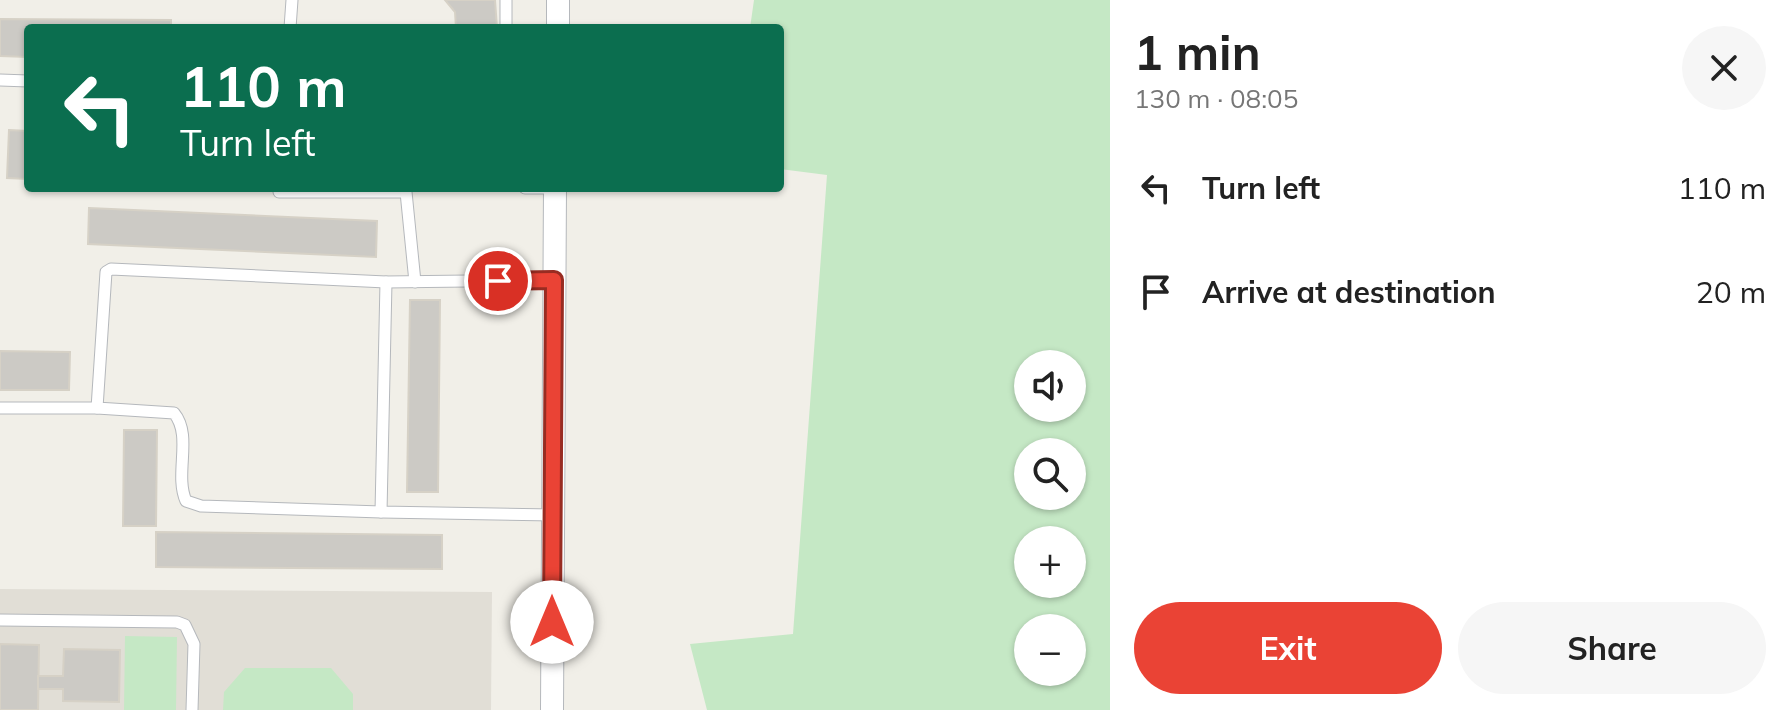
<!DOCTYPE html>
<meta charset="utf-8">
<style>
:root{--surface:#fff;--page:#f6f6f6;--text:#222;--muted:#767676;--accent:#ea4335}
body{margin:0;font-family:Mulish,sans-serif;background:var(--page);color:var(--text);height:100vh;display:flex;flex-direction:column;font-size:30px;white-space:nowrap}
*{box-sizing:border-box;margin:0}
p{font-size:26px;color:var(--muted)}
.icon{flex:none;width:44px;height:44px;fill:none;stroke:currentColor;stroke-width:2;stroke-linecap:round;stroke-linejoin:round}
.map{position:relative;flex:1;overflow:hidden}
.panel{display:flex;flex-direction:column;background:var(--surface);width:680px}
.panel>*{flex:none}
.hud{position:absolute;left:24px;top:24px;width:760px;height:168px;border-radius:8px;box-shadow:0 2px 6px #0004;background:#0b6e4f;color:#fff;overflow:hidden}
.buttons{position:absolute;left:1014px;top:350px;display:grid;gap:16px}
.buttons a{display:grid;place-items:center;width:72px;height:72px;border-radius:50%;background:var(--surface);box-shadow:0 2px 6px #0004;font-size:40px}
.pin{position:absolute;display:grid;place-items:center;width:68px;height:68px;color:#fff;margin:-34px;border:4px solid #fff;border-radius:50%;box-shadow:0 2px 8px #0007}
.me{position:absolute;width:88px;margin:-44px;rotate:0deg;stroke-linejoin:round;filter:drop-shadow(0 0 6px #0008)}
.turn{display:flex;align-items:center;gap:28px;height:168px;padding:0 24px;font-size:36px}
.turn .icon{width:104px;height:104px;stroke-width:2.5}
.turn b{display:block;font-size:56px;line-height:68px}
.round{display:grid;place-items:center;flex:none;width:84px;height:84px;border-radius:42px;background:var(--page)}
.head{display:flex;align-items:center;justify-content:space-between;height:136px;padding:0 24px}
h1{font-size:48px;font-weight:700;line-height:60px}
.cta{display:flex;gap:16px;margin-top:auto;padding:16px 24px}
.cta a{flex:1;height:92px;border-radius:48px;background:var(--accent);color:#fff;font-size:32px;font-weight:700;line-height:92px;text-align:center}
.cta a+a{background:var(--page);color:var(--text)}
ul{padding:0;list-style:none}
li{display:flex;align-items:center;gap:24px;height:104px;padding:0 24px}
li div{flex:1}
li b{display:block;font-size:30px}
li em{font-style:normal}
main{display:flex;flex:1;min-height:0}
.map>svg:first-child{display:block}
.education{fill:#e1ded6}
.green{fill:#c5e8c5;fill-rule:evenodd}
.building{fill:#cccac5;stroke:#d6d1c6;stroke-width:2}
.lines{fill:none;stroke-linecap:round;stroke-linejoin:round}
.service-casing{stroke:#b5b8bc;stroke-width:13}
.minor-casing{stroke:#b5b8bc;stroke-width:24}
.service{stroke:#fff;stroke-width:11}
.minor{stroke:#fff;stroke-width:22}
.route-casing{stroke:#982c22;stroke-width:20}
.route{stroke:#ea4335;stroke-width:14}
</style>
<main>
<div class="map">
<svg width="1110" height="710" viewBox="0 0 1110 710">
<rect width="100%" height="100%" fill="#f1efe8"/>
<path class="education" d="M0 589 492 592 491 710H0Z"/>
<g class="green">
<path d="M754 0H1110V710H707L690 644 793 634 827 175 780 169V28H750ZM1028 364H1072V408H1028ZM1028 452H1072V496H1028ZM1028 540H1072V584H1028ZM1028 628H1072V672H1028Z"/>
<path d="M125 636 177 637 176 710H124Z"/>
<path d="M245 668H331L353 694V710H223L224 692Z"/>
</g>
<g class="building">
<path d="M445 0H495L497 28H456L455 12Z"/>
<path d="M0 19 171 20V28H28V57L0 56Z"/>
<path d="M9 130 28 131V179L7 178Z"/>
<path d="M89 208 377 221 376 257 88 244Z"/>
<path d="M410 300H440L438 492H407Z"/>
<path d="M0 351 70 352 69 390H0Z"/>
<path d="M124 430H157L156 526H123Z"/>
<path d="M156 532 442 535V569L156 567Z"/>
<path d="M0 644 39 645 38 710H0Z"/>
<path d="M64 649 120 650 119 702 63 701V689H38V676H63Z"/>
</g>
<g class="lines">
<g class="service-casing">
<g id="service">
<path d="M506 0V28"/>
<path d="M290 28 292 0"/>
<path d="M0 80 28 81"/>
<path d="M279 188V192H406L415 282"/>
<path d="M525 188H555"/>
<path d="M386 282 381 512 553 515"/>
<path d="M0 408H97"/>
<path d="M381 512 201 506 186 501C174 474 193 436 174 413L97 408 106 272 111 269 386 282 554 280"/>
<path d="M0 620 177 622 185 625 194 644 192 710"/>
</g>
</g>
<g class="minor-casing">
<g id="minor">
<path d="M558 28V0"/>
<path d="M552 710 555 188"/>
</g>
</g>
<use href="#service" class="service"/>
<use href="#minor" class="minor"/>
</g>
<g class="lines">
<g class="route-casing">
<path id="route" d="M498 281 554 280 552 622"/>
</g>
<use href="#route" class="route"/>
</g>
</svg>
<div class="buttons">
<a><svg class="icon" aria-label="sound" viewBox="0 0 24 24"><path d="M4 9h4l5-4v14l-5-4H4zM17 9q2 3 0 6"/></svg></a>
<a><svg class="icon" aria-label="search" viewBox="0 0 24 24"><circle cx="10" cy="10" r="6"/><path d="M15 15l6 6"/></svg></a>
<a>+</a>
<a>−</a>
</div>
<div class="pin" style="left:498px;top:281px;background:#d93025"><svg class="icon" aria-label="arrive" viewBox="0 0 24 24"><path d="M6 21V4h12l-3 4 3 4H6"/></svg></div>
<svg class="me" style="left:552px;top:622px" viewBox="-20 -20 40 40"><circle r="19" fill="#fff"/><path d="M0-13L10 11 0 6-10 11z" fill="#ea4335"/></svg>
<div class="hud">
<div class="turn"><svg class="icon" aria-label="left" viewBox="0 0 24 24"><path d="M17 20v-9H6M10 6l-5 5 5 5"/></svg><div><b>110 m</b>Turn left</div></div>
</div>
</div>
<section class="panel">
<div class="head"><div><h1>1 min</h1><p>130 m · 08:05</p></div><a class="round"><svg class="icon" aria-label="close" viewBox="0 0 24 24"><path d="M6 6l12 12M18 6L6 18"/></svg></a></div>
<ul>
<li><svg class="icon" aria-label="left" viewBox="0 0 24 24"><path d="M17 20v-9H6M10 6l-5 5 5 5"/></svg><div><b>Turn left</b></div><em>110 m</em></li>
<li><svg class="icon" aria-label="arrive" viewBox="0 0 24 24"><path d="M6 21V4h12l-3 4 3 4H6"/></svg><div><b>Arrive at destination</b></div><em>20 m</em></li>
</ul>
<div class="cta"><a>Exit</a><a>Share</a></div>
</section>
</main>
